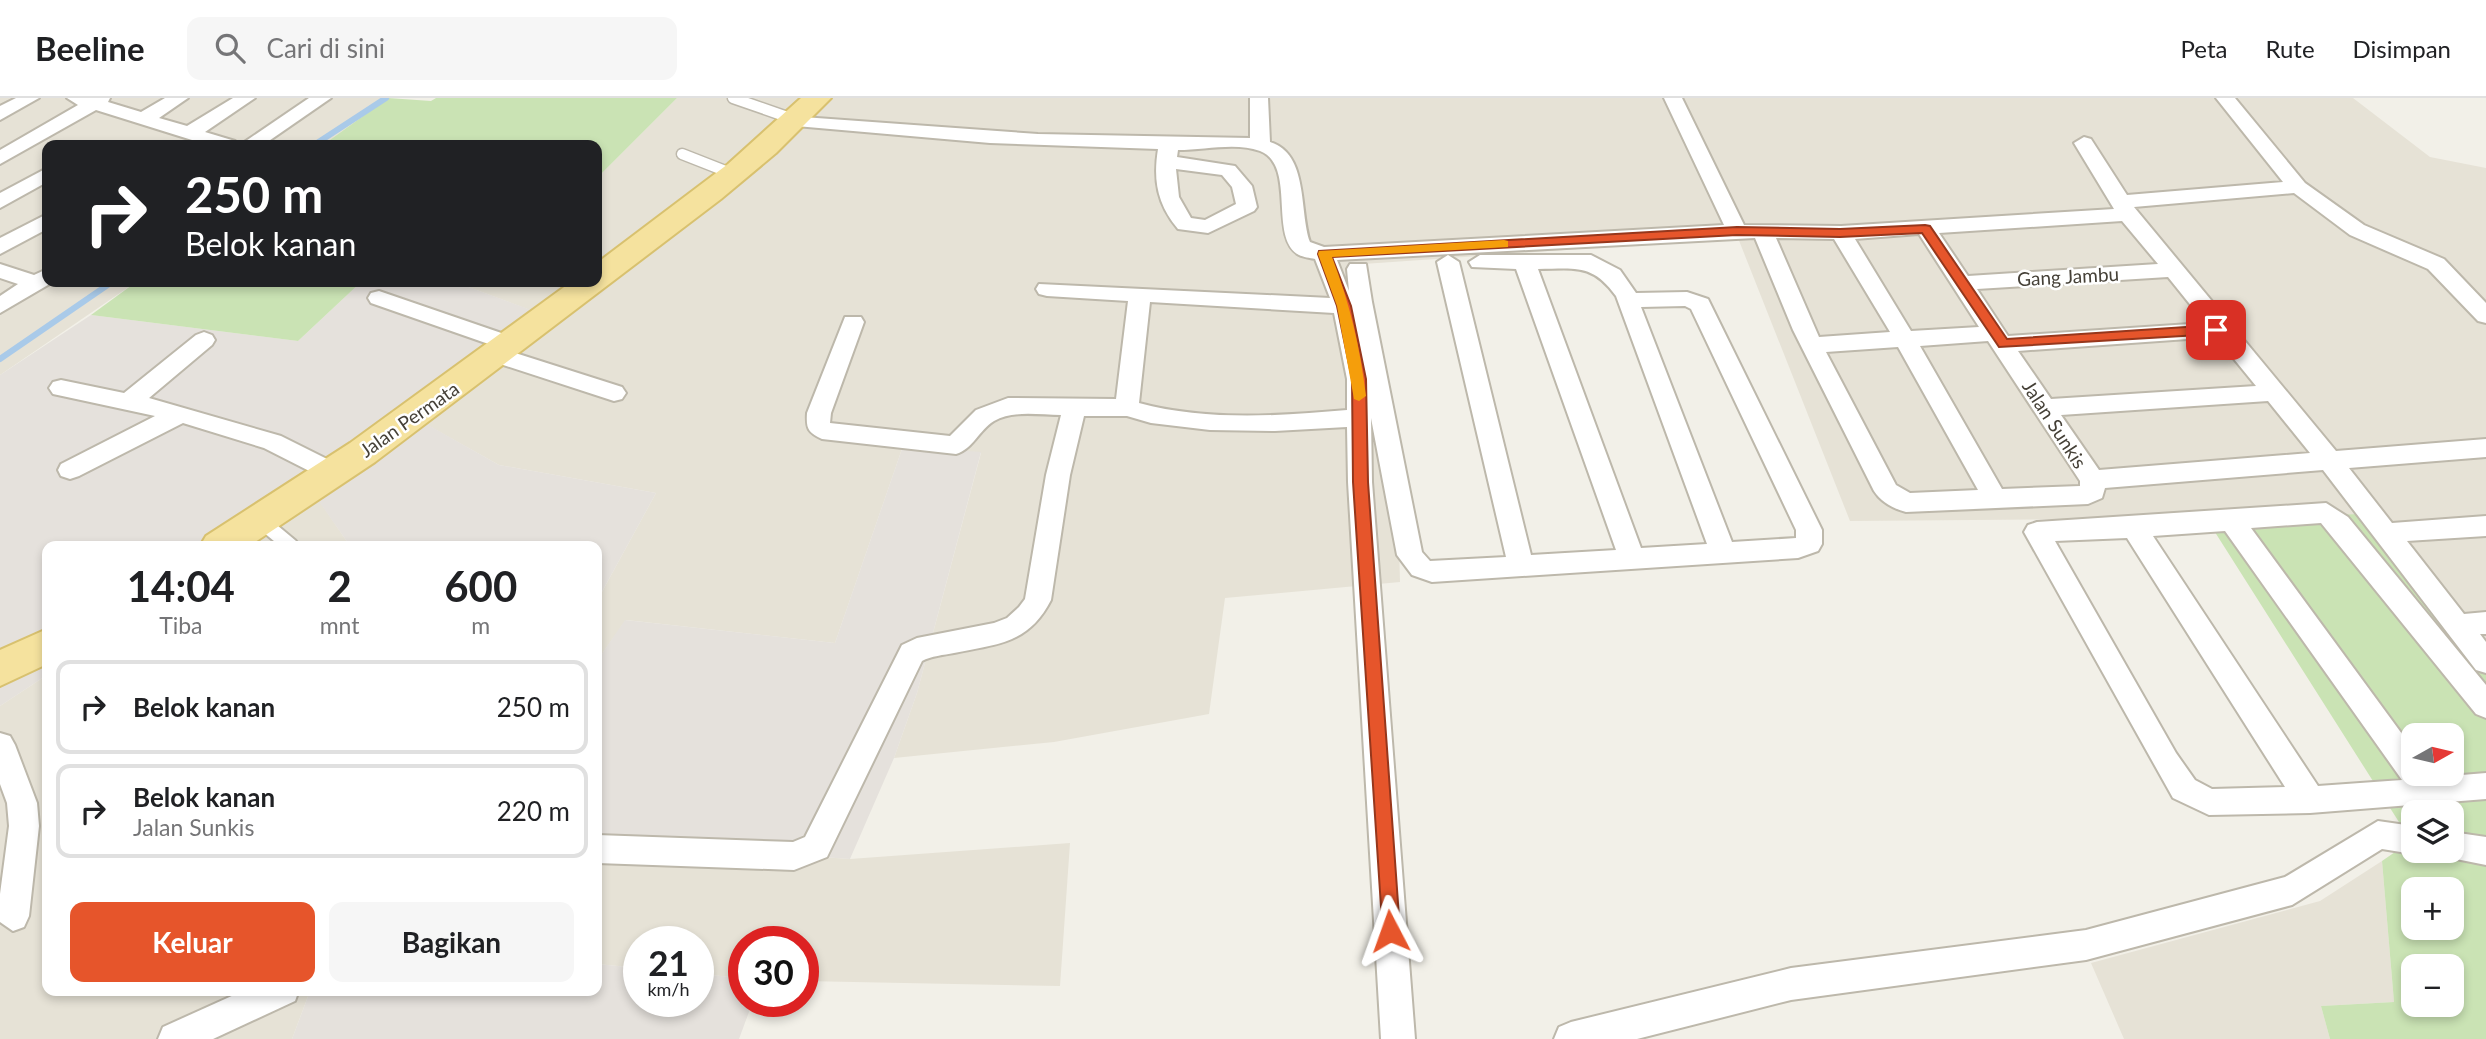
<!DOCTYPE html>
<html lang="id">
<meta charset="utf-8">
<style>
:root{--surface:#fff;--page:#f6f6f6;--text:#202124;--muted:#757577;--line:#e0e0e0;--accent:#e6552b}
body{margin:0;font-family:Lato,sans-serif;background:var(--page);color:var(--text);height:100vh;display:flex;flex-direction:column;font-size:26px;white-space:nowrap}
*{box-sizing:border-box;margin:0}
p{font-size:23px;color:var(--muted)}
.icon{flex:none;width:38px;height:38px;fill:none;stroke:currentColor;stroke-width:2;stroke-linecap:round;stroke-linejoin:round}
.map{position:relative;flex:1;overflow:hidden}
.side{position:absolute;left:42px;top:443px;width:560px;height:455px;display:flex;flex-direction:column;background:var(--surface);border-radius:14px;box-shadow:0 4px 10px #0003}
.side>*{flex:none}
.hud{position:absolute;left:42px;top:42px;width:560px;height:147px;border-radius:14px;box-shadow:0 4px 10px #0003;background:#202124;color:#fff;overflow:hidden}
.needle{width:46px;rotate:82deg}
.controls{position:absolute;left:2401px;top:625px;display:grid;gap:14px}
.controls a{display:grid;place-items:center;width:63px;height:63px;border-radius:14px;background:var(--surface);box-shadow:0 4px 10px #0003;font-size:35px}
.speed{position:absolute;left:623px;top:828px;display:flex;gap:14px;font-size:35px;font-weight:700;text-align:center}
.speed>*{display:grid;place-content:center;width:91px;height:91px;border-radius:50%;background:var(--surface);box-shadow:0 4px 10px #0003;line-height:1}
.speed small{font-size:18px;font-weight:400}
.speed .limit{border:10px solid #d22;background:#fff;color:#111}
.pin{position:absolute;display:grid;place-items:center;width:60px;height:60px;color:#fff;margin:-30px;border-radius:14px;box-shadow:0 4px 10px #0006}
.me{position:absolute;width:77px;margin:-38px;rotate:356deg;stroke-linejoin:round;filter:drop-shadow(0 0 5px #0008)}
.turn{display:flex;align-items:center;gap:24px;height:147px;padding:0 28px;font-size:32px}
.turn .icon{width:91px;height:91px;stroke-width:2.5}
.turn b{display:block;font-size:49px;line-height:60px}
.eta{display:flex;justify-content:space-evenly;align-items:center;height:119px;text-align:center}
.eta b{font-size:42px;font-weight:700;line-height:49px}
.cta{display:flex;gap:14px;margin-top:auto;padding:14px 28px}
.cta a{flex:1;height:80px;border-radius:14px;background:var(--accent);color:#fff;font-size:28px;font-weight:700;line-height:80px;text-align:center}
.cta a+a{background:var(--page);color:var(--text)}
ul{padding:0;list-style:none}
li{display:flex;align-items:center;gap:21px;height:94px;margin:0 14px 10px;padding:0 14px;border:4px solid var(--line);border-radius:14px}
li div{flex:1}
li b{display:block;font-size:26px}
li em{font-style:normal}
header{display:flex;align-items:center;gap:42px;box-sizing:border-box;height:98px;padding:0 35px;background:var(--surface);border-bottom:2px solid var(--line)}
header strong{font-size:33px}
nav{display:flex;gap:38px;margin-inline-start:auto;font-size:24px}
.search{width:490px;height:63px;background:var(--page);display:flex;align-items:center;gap:18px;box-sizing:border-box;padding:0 24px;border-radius:14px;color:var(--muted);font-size:26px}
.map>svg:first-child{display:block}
.residential{fill:#e6e2d6}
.industrial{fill:#e5e1dc}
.green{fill:#cae3b4;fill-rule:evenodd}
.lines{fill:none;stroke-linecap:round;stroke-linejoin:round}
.stream{stroke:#a9cae9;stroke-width:6}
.service-far1-casing{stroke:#bdb8ab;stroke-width:13}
.service-casing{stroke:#bdb8ab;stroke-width:18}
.minor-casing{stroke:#bdb8ab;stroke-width:4}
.primary-casing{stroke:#d8c16f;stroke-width:4}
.service-far1{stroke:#fff;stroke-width:10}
.service{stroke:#fff;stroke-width:14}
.minor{fill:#fff;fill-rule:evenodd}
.primary{fill:#f5e29e;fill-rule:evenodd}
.route{fill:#e6552b;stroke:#96371c;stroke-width:2}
.slow{fill:#f59e0b}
.labels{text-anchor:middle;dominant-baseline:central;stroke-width:5;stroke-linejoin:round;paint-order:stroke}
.street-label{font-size:19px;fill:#454037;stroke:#fff}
</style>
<header>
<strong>Beeline</strong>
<div class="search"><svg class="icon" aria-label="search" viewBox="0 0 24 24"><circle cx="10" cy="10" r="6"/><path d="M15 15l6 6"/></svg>Cari di sini</div>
<nav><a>Peta</a><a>Rute</a><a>Disimpan</a></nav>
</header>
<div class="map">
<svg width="2486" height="941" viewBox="0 0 2486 941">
<rect width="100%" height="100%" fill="#f2f0e8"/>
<g class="residential">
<path d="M0 0H388L323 47H47V184H136L0 277Z"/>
<path d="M677 0H2353L2430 59 2486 70V569L2206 420 1850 423 1738 140 1349 167 1370 218 1399 447 1400 484 1225 500 1209 616 1054 644 894 660 917 595 981 355 903 348 835 545 626 522 597 563V503L656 395 499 367 413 319 549 219 455 184H597V80Z"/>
<path d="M318 401 350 448H246Z"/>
<path d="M47 577V892L310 893 292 941H0V608Z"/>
<path d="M597 743 850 761 1070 745 1060 888 803 883V844H744V880L698 876V844H639V870L597 866Z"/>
<path d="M2382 763 2394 904 2321 908 2330 941H2124L2091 865 2320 803Z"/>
</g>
<g class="industrial">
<path d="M361 184H455L550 219 414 319 499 367 656 395 597 503V448H350L318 402 246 448H47V577L0 608V277L91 217 298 243Z"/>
<path d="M903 348 981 354 917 595 894 660 850 761 597 743V563L625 522 835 545Z"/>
<path d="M597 866 639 870V903H698V876L744 880V903H753L739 941H292L310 893 597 892Z"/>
</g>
<g class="green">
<path d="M388 0 431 3 436 0H677L597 80V47H323Z"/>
<path d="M136 184H361L298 243 91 217Z"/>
<path d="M2366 416 2486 569V941H2330L2321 908 2394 904 2382 763 2411 743 2206 420ZM2413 637H2452V676H2413ZM2413 714H2452V752H2413ZM2413 791H2452V830H2413ZM2413 868H2452V906H2413Z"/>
</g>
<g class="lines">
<g class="stream">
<path d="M314 47 386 0"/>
<path d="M0 261 112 184"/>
</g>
<g class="service-far1-casing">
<g id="service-far1">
<path d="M733 0 796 22"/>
<path d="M682 56 733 76"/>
</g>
</g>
<g class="service-casing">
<path id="service" d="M261 423 291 448"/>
</g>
<g class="minor-casing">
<g id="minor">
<path d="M16 0H39L0 22V8Z"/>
<path d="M67 0H110L108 4 141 14 165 0H188L159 20 187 28 233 0H255L205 34 235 43 238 47H208L96 12 0 66V52L78 7Z"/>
<path d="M309 0H331L263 47H240Z"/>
<path d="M1250 0H1268L1270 44C1309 56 1299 113 1310 144L1324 149 1724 127 1664 0H1682L1744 127 1841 128 2114 111 2074 45 2084 39 2091 41 2127 97 2283 84 2216 0H2235L2305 85 2364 127 2444 161 2486 205V225L2478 223 2428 171 2350 137 2294 95 2134 109 2336 353 2486 341V359L2349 370 2392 425 2486 418V438L2407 443 2464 516 2486 514V536H2480L2486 544V575L2476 572 2323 372 2105 390 2102 400 2088 406 1906 414C1894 411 1881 404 1874 393L1793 232 1755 140 1337 162 1349 193 1347 171 1350 166H1366L1372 204 1422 454 1430 463 1506 459 1437 164 1448 157 1459 164 1531 457 1616 452 1516 171 1472 169 1469 164 1480 157H1591L1620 172 1636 195 1687 194 1708 201 1822 432V446L1818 453 1798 460 1432 484 1412 477 1397 457 1371 320 1372 384 1415 941H1381L1348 384 1347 329 1275 333 1210 332 1151 325 1127 318H1084L1070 377 1051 502C1029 545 999 546 954 555 944 557 931 558 922 563L827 759 794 772 597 765V737L793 744 805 739 902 547 917 540 994 525 1007 520 1019 509 1025 501 1046 377 1061 317C1039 317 1013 312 994 323 979 332 973 351 956 356L822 341C808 334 806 331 807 315L845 219H861L864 224 831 315 830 325 950 338 976 312 1008 300 1116 301 1128 203 1047 198 1039 196 1036 191 1039 186 1330 200 1315 161C1310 160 1303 159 1299 157 1268 140 1297 67 1260 53 1236 44 1204 52 1178 52L1177 59 1235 68 1252 88 1257 109 1254 113 1208 135 1178 131C1157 106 1153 82 1158 51L990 45 796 28 789 26 786 22 789 18 1038 36 1250 40ZM1176 71 1222 77 1232 89 1236 106 1205 122 1191 120 1179 99ZM2122 123 2158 166 1968 178 1939 135ZM1919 136 1979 229 1911 233 1855 141ZM1776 140 1834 141 1890 234 1819 239ZM1538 171C1575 171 1592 165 1616 198L1707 446 1641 450ZM2168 179 2205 225 2008 238 1977 191ZM1150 204 1334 215 1347 281V312C1280 318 1205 323 1139 305ZM1685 208 1691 211 1796 432V440L1732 444 1641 209ZM2216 239 2256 288 2051 301 2018 253ZM1988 243 2080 383V388L2002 391 1920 248ZM1898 249 1978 392 1910 395 1896 387 1826 254ZM2268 303 2310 355 2099 372 2061 317Z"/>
<path d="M47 70V84L0 110V95Z"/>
<path d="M47 116V131L0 156V140Z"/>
<path d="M0 166 34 177 47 171V184H53L0 215V198L18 186 0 180Z"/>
<path d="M379 193 519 241 522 246 519 251 509 253 622 289 626 295 622 301 614 303 488 262 485 257 488 252 500 250 371 205 368 200 371 195Z"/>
<path d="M204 234 212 237 215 242 212 247 149 300 281 338 343 369 346 375 343 381 334 384 325 381 264 350 183 325 79 378 70 381 61 378 58 372 61 366 155 318 53 296 49 290 53 284 61 282 124 295 196 237Z"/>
<path d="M2326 405 2348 419 2486 587V620L2476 616 2321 425 2251 430 2413 651V676H2427L2425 680 2486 675V701L2310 715 2209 717 2173 700 2024 434 2028 427 2037 424ZM2225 433 2402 682 2318 688 2153 438ZM2127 440 2285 689 2212 691 2195 682 2176 655 2055 443Z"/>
<path d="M0 635 10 638 15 647 37 705 39 728 29 818 24 829 13 833 0 824V796L9 728 7 705 0 686Z"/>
<path d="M2378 723 2413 728V752H2422L2413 756 2382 751 2292 807 2086 862 1791 902 1637 941H1554L1559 929 1571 924 1791 870 2086 832 2285 779Z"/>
<path d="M2452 734 2486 739V767L2441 758 2439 752H2452Z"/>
<path d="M245 892H299L295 903 213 941H158L163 929Z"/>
</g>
</g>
<g class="primary-casing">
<g id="primary">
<path d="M801 0H831L776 55 721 101 375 364 249 448H200L206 438 350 345 571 184H597V165L728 66Z"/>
<path d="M47 531V566L0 588V552Z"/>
</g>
</g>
<use href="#service-far1" class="service-far1"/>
<use href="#service" class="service"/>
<use href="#minor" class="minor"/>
<use href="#primary" class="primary"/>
</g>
<path class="route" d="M1925 127 1930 128 2007 241 2216 227 2222 232 2216 236 1999 249 1922 135 1840 139 1737 137 1332 159 1351 208 1366 281 1368 384 1400 833 1397 839 1390 842 1383 839 1353 384 1352 281 1337 208 1318 156 1319 153 1737 129 1840 131Z"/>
<path class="slow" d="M1504 142 1508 143V149L1332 159C1350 206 1360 249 1366 298L1359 303 1354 301 1337 208 1318 156 1319 153Z"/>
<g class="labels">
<g class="street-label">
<text transform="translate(2068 178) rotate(-3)">Gang Jambu</text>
<text transform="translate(409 321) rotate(-35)">Jalan Permata</text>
<text transform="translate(2055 326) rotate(57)">Jalan Sunkis</text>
</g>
</g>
</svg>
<div class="controls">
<a><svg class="needle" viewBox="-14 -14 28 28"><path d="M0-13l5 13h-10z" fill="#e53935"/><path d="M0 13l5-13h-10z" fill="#757577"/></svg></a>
<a><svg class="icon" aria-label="layers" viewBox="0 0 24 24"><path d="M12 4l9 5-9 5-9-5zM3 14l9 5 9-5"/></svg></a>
<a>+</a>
<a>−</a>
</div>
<div class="speed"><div>21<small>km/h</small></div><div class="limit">30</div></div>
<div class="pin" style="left:2216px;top:232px;background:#d93025"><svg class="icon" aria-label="arrive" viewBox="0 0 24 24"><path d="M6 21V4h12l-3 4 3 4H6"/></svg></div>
<svg class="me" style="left:1390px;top:833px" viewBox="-20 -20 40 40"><path d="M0-17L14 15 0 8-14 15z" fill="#e6552b" stroke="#fff" stroke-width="4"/></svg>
<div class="hud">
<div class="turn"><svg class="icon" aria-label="right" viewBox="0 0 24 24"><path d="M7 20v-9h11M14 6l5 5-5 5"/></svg><div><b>250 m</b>Belok kanan</div></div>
</div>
<section class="side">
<div class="eta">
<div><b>14:04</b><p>Tiba</p></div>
<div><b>2</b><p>mnt</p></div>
<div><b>600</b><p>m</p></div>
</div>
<ul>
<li><svg class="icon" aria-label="right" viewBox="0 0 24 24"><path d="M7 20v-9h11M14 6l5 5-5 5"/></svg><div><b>Belok kanan</b></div><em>250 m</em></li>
<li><svg class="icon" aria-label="right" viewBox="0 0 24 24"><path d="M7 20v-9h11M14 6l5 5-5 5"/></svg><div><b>Belok kanan</b><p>Jalan Sunkis</p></div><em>220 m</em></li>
</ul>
<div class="cta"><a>Keluar</a><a>Bagikan</a></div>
</section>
</div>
